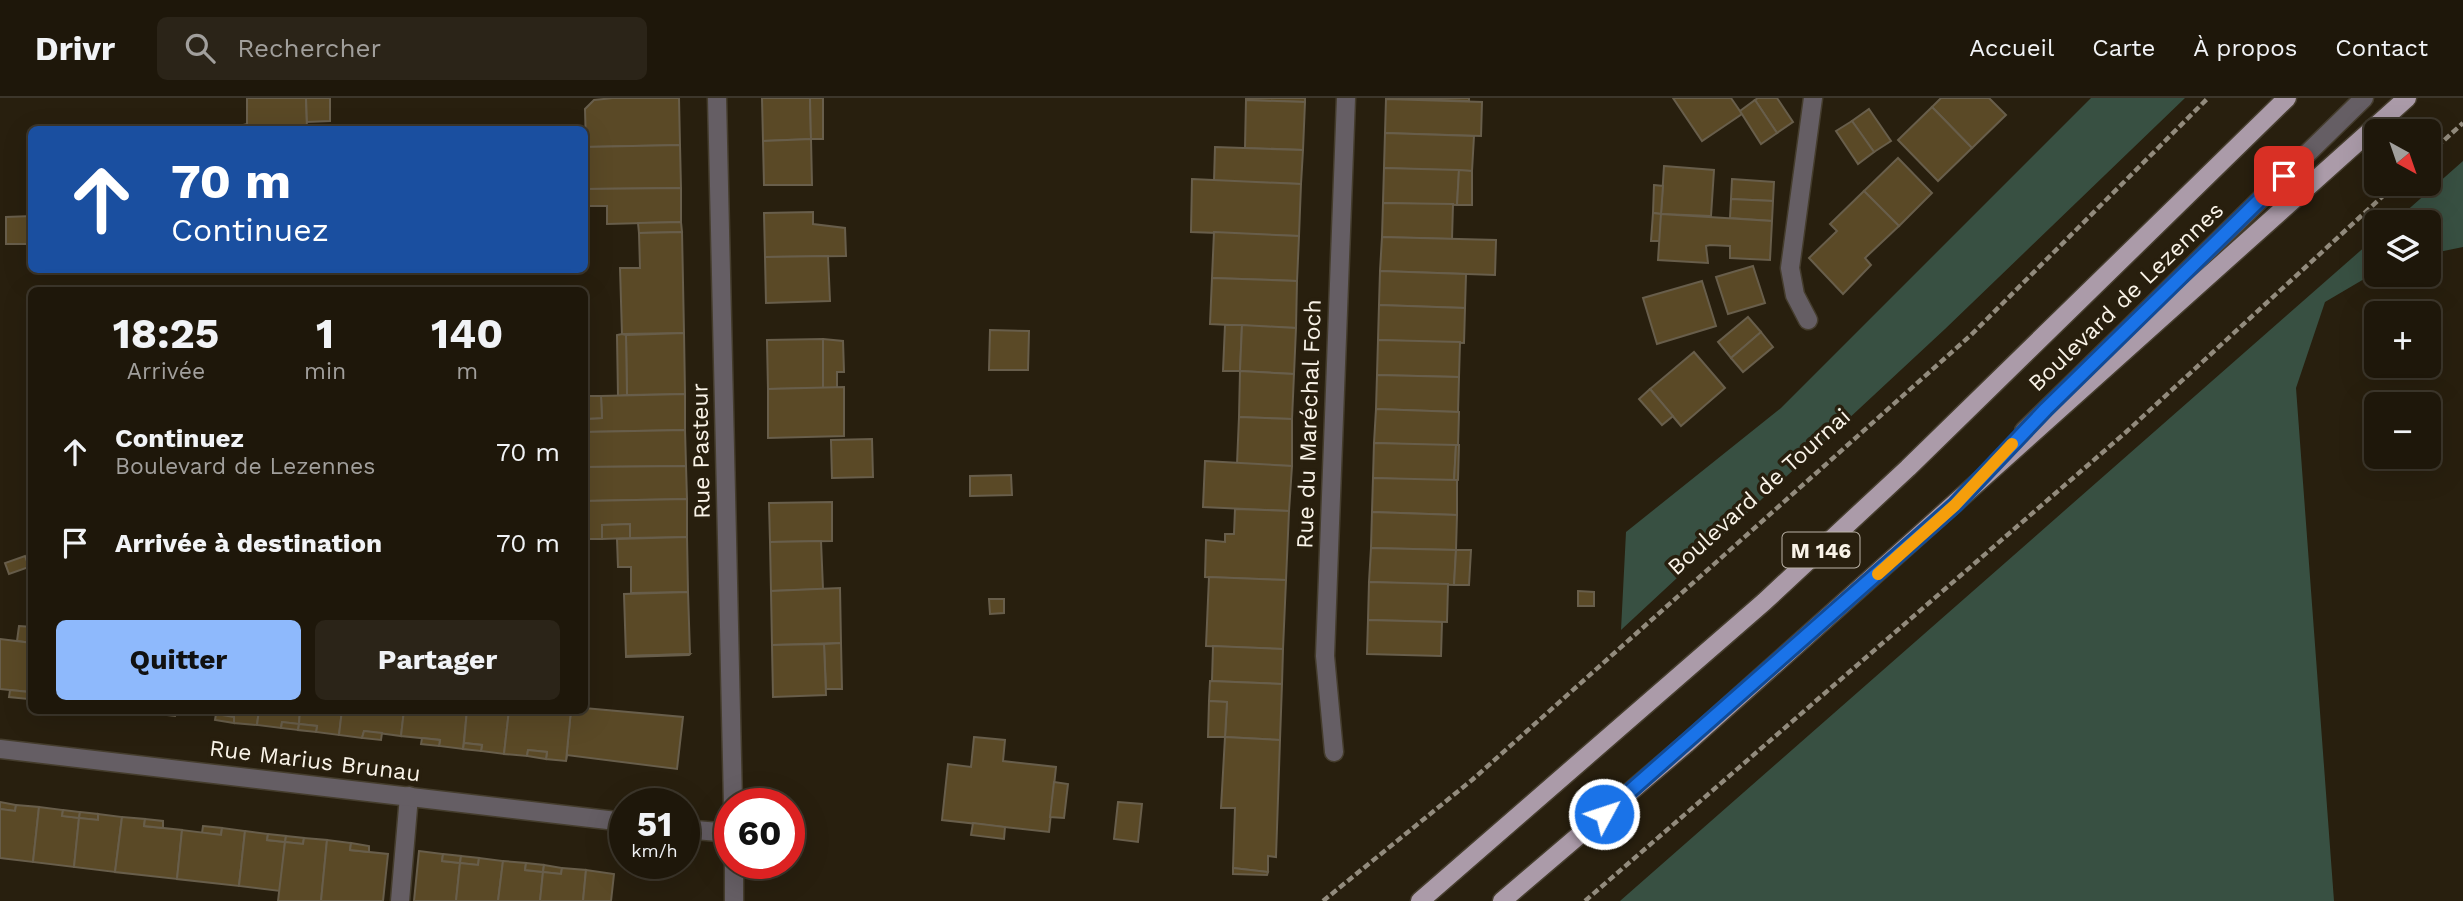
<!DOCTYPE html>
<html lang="fr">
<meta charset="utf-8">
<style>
:root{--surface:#1e170a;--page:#2b2418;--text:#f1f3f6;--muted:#a19f9c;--line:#3c362b;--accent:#8eb9fc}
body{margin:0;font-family:"Work Sans",sans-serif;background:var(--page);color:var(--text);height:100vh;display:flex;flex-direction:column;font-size:26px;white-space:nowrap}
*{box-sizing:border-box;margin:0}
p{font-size:23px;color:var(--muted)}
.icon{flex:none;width:38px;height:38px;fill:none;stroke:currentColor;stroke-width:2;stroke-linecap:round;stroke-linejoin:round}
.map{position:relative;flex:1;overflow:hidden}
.details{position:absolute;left:28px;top:189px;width:560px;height:427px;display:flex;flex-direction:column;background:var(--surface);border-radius:10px;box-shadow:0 7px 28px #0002,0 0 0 2px var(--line)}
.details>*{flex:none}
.guide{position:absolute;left:28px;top:28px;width:560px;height:147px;border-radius:10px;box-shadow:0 7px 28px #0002,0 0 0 2px var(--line);background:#1a4fa0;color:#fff;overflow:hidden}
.needle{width:46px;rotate:140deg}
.fabs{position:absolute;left:2364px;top:21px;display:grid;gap:14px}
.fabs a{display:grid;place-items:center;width:77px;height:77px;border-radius:10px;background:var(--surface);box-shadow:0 7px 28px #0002,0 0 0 2px var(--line);font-size:35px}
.speed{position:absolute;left:609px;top:690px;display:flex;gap:14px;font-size:35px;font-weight:700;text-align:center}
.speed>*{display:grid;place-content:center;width:91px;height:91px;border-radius:50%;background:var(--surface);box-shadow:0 7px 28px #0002,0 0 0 2px var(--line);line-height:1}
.speed small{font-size:18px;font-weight:400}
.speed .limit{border:10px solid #d22;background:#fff;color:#111}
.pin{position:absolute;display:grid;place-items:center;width:60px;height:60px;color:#fff;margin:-30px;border-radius:14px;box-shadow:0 4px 10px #0006}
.me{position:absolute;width:77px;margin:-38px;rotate:50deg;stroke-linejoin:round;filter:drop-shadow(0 0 5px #0008)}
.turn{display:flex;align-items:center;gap:24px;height:147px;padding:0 28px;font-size:32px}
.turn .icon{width:91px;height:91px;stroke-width:2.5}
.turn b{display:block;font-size:49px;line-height:60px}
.eta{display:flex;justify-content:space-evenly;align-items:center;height:119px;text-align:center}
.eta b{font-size:42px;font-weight:700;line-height:49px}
.primary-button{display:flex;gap:14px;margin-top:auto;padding:14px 28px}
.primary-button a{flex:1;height:80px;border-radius:10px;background:var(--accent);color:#111;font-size:28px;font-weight:700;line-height:80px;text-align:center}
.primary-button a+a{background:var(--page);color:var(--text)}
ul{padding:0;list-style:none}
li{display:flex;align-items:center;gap:21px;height:91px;padding:0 28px}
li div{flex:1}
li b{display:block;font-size:26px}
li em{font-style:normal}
header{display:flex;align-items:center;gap:42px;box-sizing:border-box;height:98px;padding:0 35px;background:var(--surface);border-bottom:2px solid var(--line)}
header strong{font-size:33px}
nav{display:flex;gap:38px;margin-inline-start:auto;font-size:24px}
.search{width:490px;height:63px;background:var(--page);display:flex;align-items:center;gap:18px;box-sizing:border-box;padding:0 24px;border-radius:10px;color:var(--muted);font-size:26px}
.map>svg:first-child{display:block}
.green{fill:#385042}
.building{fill:#5a4926;stroke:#685e4b;stroke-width:2}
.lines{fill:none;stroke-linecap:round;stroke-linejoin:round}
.service-casing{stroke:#453d2d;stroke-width:21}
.minor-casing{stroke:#453d2d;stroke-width:21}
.primary-casing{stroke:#453d2d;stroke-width:21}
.path{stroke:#928b7d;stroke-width:4.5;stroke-dasharray:7 3.5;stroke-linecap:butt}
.service{stroke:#655e64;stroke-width:18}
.minor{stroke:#655e64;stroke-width:18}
.primary{stroke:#ab9ba9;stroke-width:18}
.route-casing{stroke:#114b97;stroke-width:18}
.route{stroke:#1a73e8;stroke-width:12}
.slow{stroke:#f59e0b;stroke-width:12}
.labels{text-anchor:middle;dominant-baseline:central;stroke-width:7;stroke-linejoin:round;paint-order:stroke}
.shield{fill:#281f0e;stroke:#bab3a7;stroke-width:2}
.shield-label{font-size:21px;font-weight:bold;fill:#f9f3e8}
.street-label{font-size:23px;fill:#f9f3e8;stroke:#281f0e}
</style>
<header>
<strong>Drivr</strong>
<div class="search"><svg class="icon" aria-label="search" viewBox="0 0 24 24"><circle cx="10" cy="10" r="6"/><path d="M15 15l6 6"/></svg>Rechercher</div>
<nav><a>Accueil</a><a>Carte</a><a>À propos</a><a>Contact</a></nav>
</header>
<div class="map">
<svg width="2463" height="803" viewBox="0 0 2463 803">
<rect width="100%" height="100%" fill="#281f0e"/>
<g class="green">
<path d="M2091 0H2185L1945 231 1621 532 1626 434 1781 310Z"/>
<path d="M2463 63V149L2429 156V124H2394Z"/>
<path d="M2376 139V174L2325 204 2296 290 2334 803H1620Z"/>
</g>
<g class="building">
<path d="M247 0H306L307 32H243V27L247 26Z"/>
<path d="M306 0H330V23L307 24Z"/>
<path d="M613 0H679L680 47 586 49 585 11 594 2Z"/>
<path d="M762 0H810L811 41 763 43Z"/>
<path d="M810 0H823V41H811Z"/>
<path d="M1246 0H1305V4L1246 2Z"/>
<path d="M1386 0H1469V3Z"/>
<path d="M1673 0H1731L1742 16 1702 43Z"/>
<path d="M1758 0H1777L1793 24 1777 35 1755 2Z"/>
<path d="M1941 0H1989L2006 17 1972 50 1932 9Z"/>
<path d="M1386 1 1482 4 1481 38 1385 35Z"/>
<path d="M1246 2 1305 4 1303 52 1245 50Z"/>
<path d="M1755 2 1777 35 1761 46 1740 13Z"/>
<path d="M1932 9 1972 50 1938 83 1898 42Z"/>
<path d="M1869 11 1891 43 1874 54 1852 23Z"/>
<path d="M1852 23 1874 54 1858 66 1836 33Z"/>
<path d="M142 30V32L66 31Z"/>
<path d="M1385 35 1474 38 1472 73 1384 70Z"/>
<path d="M811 41 812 87H764L763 43Z"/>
<path d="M680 47 681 90 584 91V49Z"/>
<path d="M1215 49 1303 52 1301 86 1214 83Z"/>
<path d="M1898 60 1932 95 1899 128 1864 93Z"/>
<path d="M1664 68 1714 72 1711 118 1661 116Z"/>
<path d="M1384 70 1459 72 1457 107 1383 105Z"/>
<path d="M1459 72 1472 73V107H1457Z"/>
<path d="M1192 81 1301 86 1299 138 1191 134Z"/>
<path d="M1732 81 1774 84 1773 103 1731 101Z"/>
<path d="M1654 87 1663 88 1661 116 1653 115Z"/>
<path d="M681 90V124L607 126V108H584V91Z"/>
<path d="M1864 93 1899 128 1865 160 1871 167 1843 196 1809 160 1837 133 1830 126Z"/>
<path d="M1731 101 1773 103 1772 123 1730 120Z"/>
<path d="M1383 105 1453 106 1452 141 1382 139Z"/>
<path d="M813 114V126L845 130 846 158 765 159 764 115Z"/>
<path d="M1653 115 1661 116 1660 143H1651Z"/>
<path d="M1661 116 1772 123 1770 162 1730 160V148L1710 147 1706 148 1708 165 1658 162Z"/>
<path d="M32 118V146H6V119Z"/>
<path d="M681 124 682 134 639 135 638 125Z"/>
<path d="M682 134 684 235 622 236 620 170H640L639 135Z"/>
<path d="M1214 134 1299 138 1297 183 1212 180Z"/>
<path d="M1382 139 1496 142 1495 177 1380 173Z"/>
<path d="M828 158 830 203 766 205 765 159Z"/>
<path d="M1753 168 1765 205 1728 216 1716 179Z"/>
<path d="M1380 173 1466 176 1465 210 1379 207Z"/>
<path d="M1212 180 1297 183 1296 230 1210 226Z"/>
<path d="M1702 183 1716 228 1657 246 1643 200Z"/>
<path d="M1379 207 1465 210 1464 245 1378 242Z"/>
<path d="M1748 219 1761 234 1731 260 1718 244Z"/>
<path d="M1225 227H1242L1240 273H1223Z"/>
<path d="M1242 227 1296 230 1294 276 1240 273Z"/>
<path d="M990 232 1029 233 1028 272H989Z"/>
<path d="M1761 234 1773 249 1743 274 1731 260Z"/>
<path d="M684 235 685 296 627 297 626 237Z"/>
<path d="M622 236 626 237 627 297 618 298 617 237Z"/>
<path d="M823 241V290L768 291 767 242Z"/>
<path d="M823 241 843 243 844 274H837V290H823Z"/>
<path d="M1378 242 1460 244 1459 279 1377 277Z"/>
<path d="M1694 254 1725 290 1681 328 1650 291Z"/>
<path d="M1240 273 1294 276 1292 321 1239 319Z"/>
<path d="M1377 277 1459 279 1458 314 1376 311Z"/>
<path d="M844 289V338L768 340V291Z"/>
<path d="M1650 291 1673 318 1662 327 1639 301Z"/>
<path d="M685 296V332L584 334V321L602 320 601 298Z"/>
<path d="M584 298H601L602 320 584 321Z"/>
<path d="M1376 311 1459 314 1458 348 1374 345Z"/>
<path d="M1239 319 1292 321V368L1237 366Z"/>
<path d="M685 332 686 368 584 369V334Z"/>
<path d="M872 341 873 379 832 380 831 342Z"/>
<path d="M1374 345 1456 347 1454 383 1373 380Z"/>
<path d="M1456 347H1459L1458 382 1454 383Z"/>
<path d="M1205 363 1292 368 1289 413 1203 409Z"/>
<path d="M686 368 687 401 584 403V369Z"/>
<path d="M1011 377 1012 397 970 398V378Z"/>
<path d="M1373 380 1457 382V417L1372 414Z"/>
<path d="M687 401V439L630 440V426L602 427V441H584V403Z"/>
<path d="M832 404V443L770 444 769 405Z"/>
<path d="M1235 411 1289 413 1286 482 1205 479 1206 442 1225 444V436H1234Z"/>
<path d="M1372 414 1457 417 1456 452 1371 450Z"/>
<path d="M630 426V440L602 441V427Z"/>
<path d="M687 439 688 494 631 495V469H618L617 441Z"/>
<path d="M821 443 823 491 771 493 770 444Z"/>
<path d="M1371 450 1456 452 1454 487 1369 484Z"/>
<path d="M1456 452H1471L1469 487H1454Z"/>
<path d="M25 458 29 469 9 476 5 465Z"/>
<path d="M1209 479 1286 482 1283 551 1206 548Z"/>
<path d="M1369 484 1448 486 1447 524 1368 522Z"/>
<path d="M840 490 841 545 772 547 771 493Z"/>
<path d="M1578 493 1594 494V508H1578Z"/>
<path d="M688 494 690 556 626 558 624 496Z"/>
<path d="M989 501H1004V515L990 516Z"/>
<path d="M1368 522 1442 524 1441 558 1367 556Z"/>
<path d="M19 528 32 529V545L17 543Z"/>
<path d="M0 541 32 545V601H28L29 594 0 591Z"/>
<path d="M841 545 842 591H826L824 546Z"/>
<path d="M824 546 826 597 773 599 772 547Z"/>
<path d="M1213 548 1283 551 1282 586 1212 583Z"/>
<path d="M690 556 689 557 626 559V558Z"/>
<path d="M1210 583 1282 586 1280 642 1225 639 1227 604 1209 603Z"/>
<path d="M10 592 29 594 28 601 9 599Z"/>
<path d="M1209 603 1227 604 1225 639H1208Z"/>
<path d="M584 610 683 619 677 671 567 657 566 663 571 612H584Z"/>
<path d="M158 612H176L175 618 157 616Z"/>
<path d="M196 612H259L257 627 234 625V619Z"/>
<path d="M259 612H300L299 626 282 624 281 630 257 627Z"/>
<path d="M300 612H342L339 637 316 634 317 628 299 626Z"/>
<path d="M342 612H404L401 638 364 633 362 640 339 637Z"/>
<path d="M404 612H467L463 651 439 648 440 642 401 638Z"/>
<path d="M467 612H509L504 656 481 653 482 647 464 645Z"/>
<path d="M509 612H571L566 663 546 661 547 654 528 652 527 658 504 656Z"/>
<path d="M216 616 234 619V625L215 622Z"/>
<path d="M282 624 299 626 298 632 281 630Z"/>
<path d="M299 626 317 628 316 634 298 632Z"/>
<path d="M364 633 382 635 381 642 362 640Z"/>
<path d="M974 639 1005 642 1003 663 1056 669 1049 734 942 722 948 666 971 669Z"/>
<path d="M1225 639 1280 642 1276 759 1268 758V774L1233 770 1235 710H1221Z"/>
<path d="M422 640 440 642 439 648 421 646Z"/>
<path d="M464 645 482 647 481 653 463 651Z"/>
<path d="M528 652 547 654 546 661 527 658Z"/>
<path d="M1054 684 1068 686 1064 720 1050 719Z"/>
<path d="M0 704 16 707 15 713 0 711Z"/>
<path d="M1118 704 1142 706 1138 744 1114 741Z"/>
<path d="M16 707 39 709 33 764 0 760V711L15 713Z"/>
<path d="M39 709 63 712 62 718 79 720 74 769 33 764Z"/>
<path d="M63 712 80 714 79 720 62 718Z"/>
<path d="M80 714 98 716V722L79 720Z"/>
<path d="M98 716 122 719 115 774 74 769 79 720 98 722Z"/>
<path d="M122 719 145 721 144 728 182 732 177 781 115 774Z"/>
<path d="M145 721 163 723V730L144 728Z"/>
<path d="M973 725 1005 729 1004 741 971 737Z"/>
<path d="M203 728 222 730 221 737 202 735Z"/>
<path d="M222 730 245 733 239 788 177 781 182 732 221 737Z"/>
<path d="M245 733 268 736 267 742 285 744 280 793 239 788Z"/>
<path d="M268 736 286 738 285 744 267 742Z"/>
<path d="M286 738 304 740 303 746 285 744Z"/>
<path d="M304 740 327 742 321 803H278L285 744 303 746Z"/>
<path d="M327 742 351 745 350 752 388 756 383 803H321Z"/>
<path d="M351 745 369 748V754L350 752Z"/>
<path d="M419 753 443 756 442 763 460 765 456 803H414Z"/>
<path d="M443 756 461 758 460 765 442 763Z"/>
<path d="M461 758 479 760 478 767 460 765Z"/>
<path d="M479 760 503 763 498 803H456L460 765 478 767Z"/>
<path d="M503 763 526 765 525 772 543 774 540 803H498Z"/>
<path d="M526 765 544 767 543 774 525 772Z"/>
<path d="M544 767 562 770 561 776 543 774Z"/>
<path d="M562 770 586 772 583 803H540L543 774 561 776Z"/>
<path d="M1233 770 1268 774 1267 777 1233 776Z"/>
<path d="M586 772 614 776 611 803H583Z"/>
</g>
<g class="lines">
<g class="service-casing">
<path id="service" d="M400 803 409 698"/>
</g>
<g class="minor-casing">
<g id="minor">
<path d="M717 0 733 705"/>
<path d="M1808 222 1795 197 1790 170 1813 0"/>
<path d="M2024 333 2364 0"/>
<path d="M0 651 625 724"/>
<path d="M1334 654 1325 558 1346 0"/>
<path d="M684 731 730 735"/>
<path d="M734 803V765"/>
</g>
</g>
<g class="primary-casing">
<g id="primary">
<path d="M1420 803 1764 504 1908 370 2287 0"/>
<path d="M1502 803 1686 646 2407 0"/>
</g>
</g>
<g class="path">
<path d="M2429 56 2463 25"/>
<path d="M1323 803 1472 682 1971 237 2208 0"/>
<path d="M1585 803 2125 335 2396 86"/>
</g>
<use href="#service" class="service"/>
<use href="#minor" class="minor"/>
<use href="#primary" class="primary"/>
</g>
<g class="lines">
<g class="route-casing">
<path id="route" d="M1604 716 1955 407 2046 311 2284 78"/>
</g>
<use href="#route" class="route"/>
<path class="slow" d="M1878 476 1955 407 2012 346"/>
</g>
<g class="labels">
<rect class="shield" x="1782.5" y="434.5" width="77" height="35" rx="5"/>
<g class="shield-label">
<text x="1821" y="452">M 146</text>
</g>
<g class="street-label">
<text transform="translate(2126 199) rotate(-44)">Boulevard de Lezennes</text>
<text transform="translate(1309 326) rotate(-88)">Rue du Maréchal Foch</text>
<text transform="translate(701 353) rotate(-91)">Rue Pasteur</text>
<text transform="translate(1759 394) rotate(-42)">Boulevard de Tournai</text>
<text transform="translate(315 663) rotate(7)">Rue Marius Brunau</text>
</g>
</g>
</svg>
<div class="fabs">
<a><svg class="needle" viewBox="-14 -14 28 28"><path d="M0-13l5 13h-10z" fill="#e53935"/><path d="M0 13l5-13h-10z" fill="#a19f9c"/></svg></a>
<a><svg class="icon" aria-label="layers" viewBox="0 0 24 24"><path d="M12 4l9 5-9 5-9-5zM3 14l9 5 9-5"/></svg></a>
<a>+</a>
<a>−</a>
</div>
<div class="speed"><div>51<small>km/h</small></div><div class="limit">60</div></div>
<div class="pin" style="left:2284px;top:78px;background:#d93025"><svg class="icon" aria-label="arrive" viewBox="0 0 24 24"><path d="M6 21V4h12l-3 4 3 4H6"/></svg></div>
<svg class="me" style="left:1604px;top:716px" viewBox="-20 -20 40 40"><circle r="17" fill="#1a73e8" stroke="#fff" stroke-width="3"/><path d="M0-11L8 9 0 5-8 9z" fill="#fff"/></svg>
<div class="guide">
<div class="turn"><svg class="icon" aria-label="ahead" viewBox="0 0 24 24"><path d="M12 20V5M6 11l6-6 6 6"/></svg><div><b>70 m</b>Continuez</div></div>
</div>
<section class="details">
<div class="eta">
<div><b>18:25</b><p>Arrivée</p></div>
<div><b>1</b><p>min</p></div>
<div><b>140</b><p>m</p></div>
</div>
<ul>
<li><svg class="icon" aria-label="ahead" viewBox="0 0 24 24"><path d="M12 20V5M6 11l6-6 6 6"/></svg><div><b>Continuez</b><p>Boulevard de Lezennes</p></div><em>70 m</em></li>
<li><svg class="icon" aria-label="arrive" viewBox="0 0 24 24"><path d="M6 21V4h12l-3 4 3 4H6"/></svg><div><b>Arrivée à destination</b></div><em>70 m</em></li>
</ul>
<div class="primary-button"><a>Quitter</a><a>Partager</a></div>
</section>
</div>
